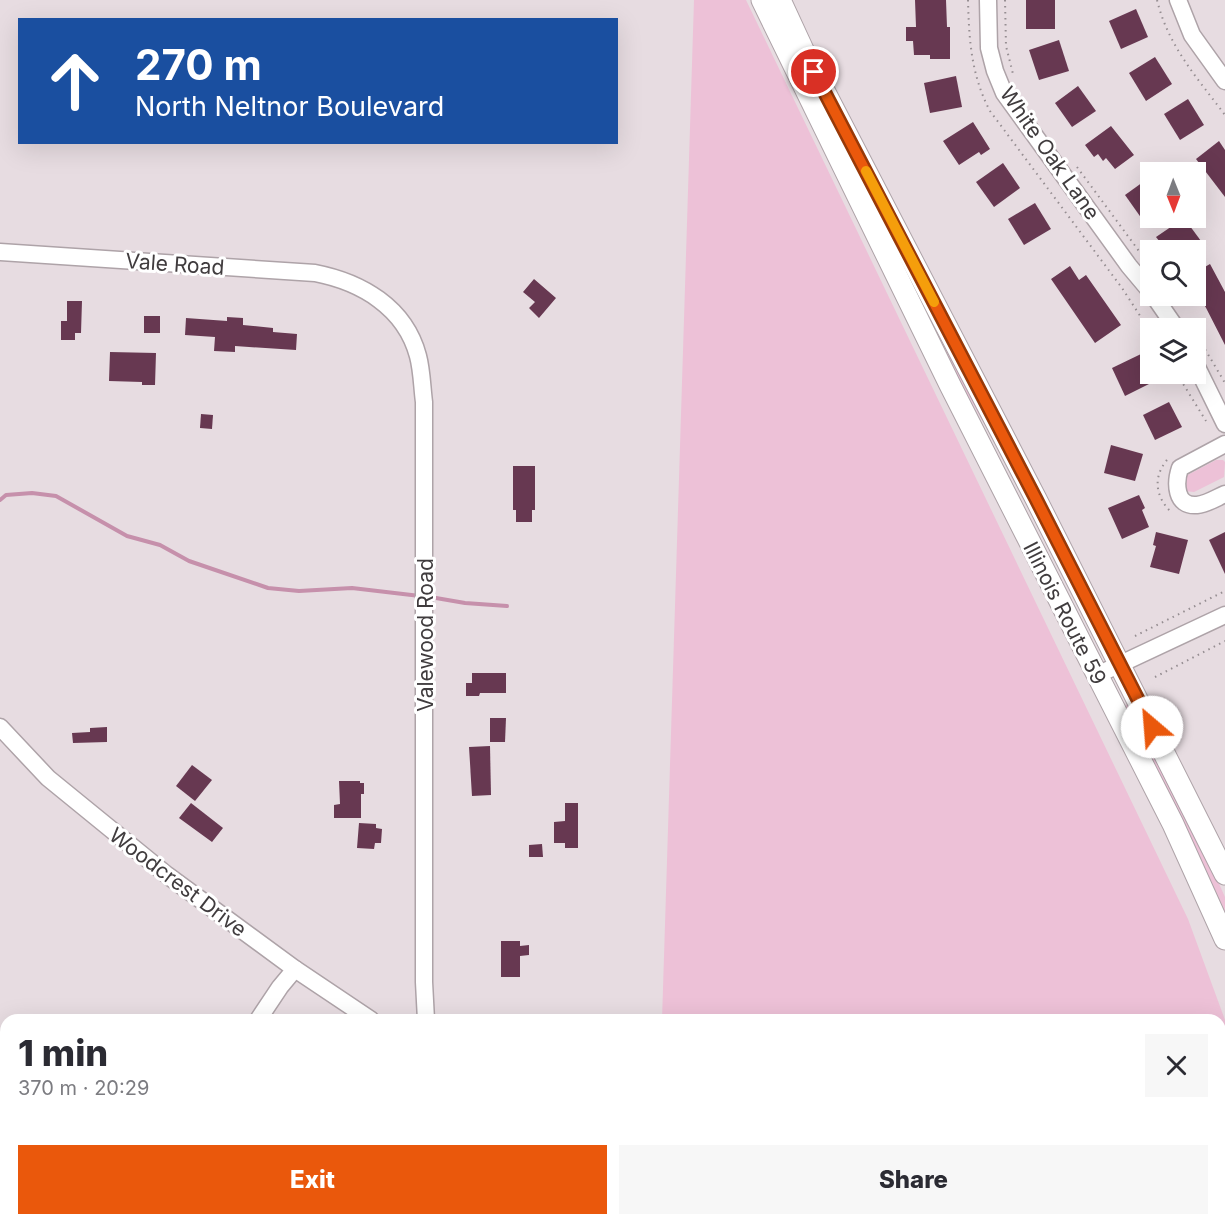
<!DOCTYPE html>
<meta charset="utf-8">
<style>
:root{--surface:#fff;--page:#f7f7f7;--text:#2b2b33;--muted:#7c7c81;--accent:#ea580c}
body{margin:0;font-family:Inter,sans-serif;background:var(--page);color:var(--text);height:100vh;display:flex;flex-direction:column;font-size:22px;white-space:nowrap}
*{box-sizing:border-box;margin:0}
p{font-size:20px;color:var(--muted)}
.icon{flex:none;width:33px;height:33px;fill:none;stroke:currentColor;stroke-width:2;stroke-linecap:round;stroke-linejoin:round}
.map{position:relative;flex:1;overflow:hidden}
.drawer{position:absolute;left:0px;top:1014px;width:1226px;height:212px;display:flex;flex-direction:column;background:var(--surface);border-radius:18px 18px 0 0;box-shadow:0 6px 24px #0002}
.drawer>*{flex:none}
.hud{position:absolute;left:18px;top:18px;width:600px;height:126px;border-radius:0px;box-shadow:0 6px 24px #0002;background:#1a4fa0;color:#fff;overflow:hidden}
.needle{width:39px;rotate:179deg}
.tools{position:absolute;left:1140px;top:162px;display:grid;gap:12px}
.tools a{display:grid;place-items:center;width:66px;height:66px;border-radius:0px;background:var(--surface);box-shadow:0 6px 24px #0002;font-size:30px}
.pin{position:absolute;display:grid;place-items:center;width:51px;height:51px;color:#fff;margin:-26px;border:3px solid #fff;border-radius:50%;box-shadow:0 2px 6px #0007}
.me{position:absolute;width:66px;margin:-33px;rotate:333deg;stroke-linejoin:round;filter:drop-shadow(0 0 4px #0008)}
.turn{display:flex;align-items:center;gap:21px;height:126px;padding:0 18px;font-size:27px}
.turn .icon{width:78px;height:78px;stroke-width:2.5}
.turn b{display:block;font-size:42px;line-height:51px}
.round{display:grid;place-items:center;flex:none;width:63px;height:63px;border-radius:0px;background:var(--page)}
.overview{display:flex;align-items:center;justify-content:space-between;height:102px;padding:0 18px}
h1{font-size:36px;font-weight:800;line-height:45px}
.cta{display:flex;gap:12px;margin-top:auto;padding:12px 18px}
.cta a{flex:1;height:69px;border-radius:0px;background:var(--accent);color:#fff;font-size:24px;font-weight:800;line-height:69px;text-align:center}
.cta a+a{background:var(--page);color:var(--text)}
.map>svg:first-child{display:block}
.green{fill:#edc1d7}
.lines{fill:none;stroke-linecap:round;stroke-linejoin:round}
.stream{stroke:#c690ab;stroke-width:4}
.building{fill:#673851}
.minor-casing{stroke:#aea3a8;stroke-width:19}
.major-casing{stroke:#aea3a8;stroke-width:23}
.path{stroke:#968e92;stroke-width:2;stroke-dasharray:1.5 4.5;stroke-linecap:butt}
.minor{stroke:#fff;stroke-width:16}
.major{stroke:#fff;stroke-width:21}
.route-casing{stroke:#983908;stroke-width:15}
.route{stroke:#ea580c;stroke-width:10}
.slow{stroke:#f59e0b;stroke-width:10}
.labels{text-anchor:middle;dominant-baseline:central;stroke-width:6;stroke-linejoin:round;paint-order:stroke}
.street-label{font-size:21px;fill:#403c3e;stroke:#fff}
</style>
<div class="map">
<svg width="1225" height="1225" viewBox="0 0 1225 1225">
<rect width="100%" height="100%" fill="#e7dce1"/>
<g class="green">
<path d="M694 0H746L1188 919 1225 1020V1225H656V1220H1220V1020H662Z"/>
<path d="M899 254 995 437 993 439C958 379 924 318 899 254Z"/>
<path d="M1216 460H1223L1225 462 1224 477 1194 492 1184 491 1182 478Z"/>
<path d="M1127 704H1129L1211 866 1225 897V915L1125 707Z"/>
<path d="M0 1139 6 1146V1220H68L73 1225H6L0 1218Z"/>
</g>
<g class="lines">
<g class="stream">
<path d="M0 500 6 495 32 493 56 496 127 536 160 545 189 561 268 588 299 591 352 588 420 596"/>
<path d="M436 598 465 603 507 606"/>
</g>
</g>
<g class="building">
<path d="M915 0H946L947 27H950V59H930V55H914L913 41H906V27H916Z"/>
<rect x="1026" y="0" width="29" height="29"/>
<path d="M1136 9 1148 37 1121 49 1109 21Z"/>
<path d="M1059 40 1069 71 1039 80 1029 50Z"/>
<path d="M1155 57 1172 84 1146 101 1129 73Z"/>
<path d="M956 76 962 107 930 113 924 83Z"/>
<path d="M1078 86 1096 111 1072 127 1055 103Z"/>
<path d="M1188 99 1204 125 1180 140 1164 114Z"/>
<path d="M973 122 990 149 981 155 979 152 959 165 943 141Z"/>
<path d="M1111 126 1134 155 1115 169 1106 158 1103 161 1098 154 1094 157 1085 145Z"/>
<path d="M1219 141 1225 150V197L1196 159Z"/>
<path d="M1003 163 1020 188 994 207 976 182Z"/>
<path d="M1150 177V213L1142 219 1125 195Z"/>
<path d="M1035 203 1051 229 1024 245 1008 219Z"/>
<path d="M1184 218 1201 241 1187 250H1166L1156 237Z"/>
<path d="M1210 264 1225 292V345L1203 302 1199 304 1196 296V272Z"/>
<path d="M1070 266 1079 280 1086 275 1121 325 1095 343 1051 279Z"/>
<path d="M534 279 556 298 539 318 529 308 535 302 523 292Z"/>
<path d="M67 301H82L81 333H75V340H61V321H67Z"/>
<rect x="144" y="316" width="16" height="17"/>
<path d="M227 317 243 318V325L273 328V332L297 334 296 350 235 346V352L214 351 215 337 185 335 186 318 227 321Z"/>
<path d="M110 352 156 353 155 385H142V382L109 381Z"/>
<path d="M1141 354 1155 381 1125 396 1112 368Z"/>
<path d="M1169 402 1182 427 1155 440 1143 415Z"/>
<path d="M201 414 213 415 212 429 200 428Z"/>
<path d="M1111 445 1143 454 1135 481 1104 473Z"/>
<path d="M513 466H535V510H532V522H516V510H513Z"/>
<path d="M1139 495 1145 508 1142 510 1149 527 1122 539 1108 508Z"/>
<path d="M1156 532 1188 540 1179 574 1150 567 1156 546 1153 545Z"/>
<path d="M1225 532V574L1209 540Z"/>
<path d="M472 673H506V693H480L479 696H466V683H472Z"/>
<path d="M490 718H506L505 742H490Z"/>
<path d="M107 727V742L73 743 72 733 90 732V728Z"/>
<path d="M490 746 491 795 472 796 469 747Z"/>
<path d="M192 765 212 780 195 801 176 786Z"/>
<path d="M339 781H360V783H364V794H361V818H334V805L340 804Z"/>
<path d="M191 803 223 828 212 842 179 818Z"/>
<path d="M565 803H578V848H565V843H554V822L565 821Z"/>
<path d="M359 823 376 824V828L382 829 381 843H375L374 849 357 848Z"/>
<path d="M542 844 543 857H529V845Z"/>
<path d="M501 941H520V946L529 945V955L520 956V977H501Z"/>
</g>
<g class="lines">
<g class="minor-casing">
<g id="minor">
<path d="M988 0 989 48 995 71 1004 93 1129 266 1150 291"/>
<path d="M1178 0 1192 35 1225 81"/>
<path d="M0 252 315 273C361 282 405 307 418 356 422 371 422 387 424 402V982L426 1020"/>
<path d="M1154 296 1176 328"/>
<path d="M1196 365 1225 424"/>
<path d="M1225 444 1180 468C1175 483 1175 507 1197 505 1207 504 1216 498 1225 494"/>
<path d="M1097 675 1225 615"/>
<path d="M0 727 48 778 167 875 295 969 371 1020"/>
<path d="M258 1020 280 987 295 969"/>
<path d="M563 1220 565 1225"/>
</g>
</g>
<g class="major-casing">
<g id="major">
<path d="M762 0 950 385 1173 824 1225 939"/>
<path d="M780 0 804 52 1036 499 1225 874"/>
</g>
</g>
<g class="path">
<path d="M968 0C969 39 971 75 990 111L1122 288 1150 331"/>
<path d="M1005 0 1006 46 1013 74"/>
<path d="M1157 0C1168 46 1198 79 1225 115"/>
<path d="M1077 167 1150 266"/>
<path d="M1196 334 1225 383"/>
<path d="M1177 374 1206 421"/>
<path d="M1167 460C1152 478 1156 498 1172 513"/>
<path d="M1135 636 1225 591"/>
<path d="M1155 677 1225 641"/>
<path d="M0 1185 6 1192"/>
<path d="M30 1220 34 1225"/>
</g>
<use href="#minor" class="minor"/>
<use href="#major" class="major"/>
</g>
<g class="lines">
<g class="route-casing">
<path id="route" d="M814 72 1036 499 1152 727"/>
</g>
<use href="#route" class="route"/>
<path class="slow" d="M866 171 934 302"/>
</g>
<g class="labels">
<g class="street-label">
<text transform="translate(1050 153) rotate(55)">White Oak Lane</text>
<text transform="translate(175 264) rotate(4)">Vale Road</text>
<text transform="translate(1065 613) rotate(63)">Illinois Route 59</text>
<text transform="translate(425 635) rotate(-90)">Valewood Road</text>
<text transform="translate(178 882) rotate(37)">Woodcrest Drive</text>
</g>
</g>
</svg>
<div class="tools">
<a><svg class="needle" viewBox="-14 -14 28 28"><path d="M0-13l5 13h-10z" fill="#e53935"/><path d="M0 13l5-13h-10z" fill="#7c7c81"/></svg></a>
<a><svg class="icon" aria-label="search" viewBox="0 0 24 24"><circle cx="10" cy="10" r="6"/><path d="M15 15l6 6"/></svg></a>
<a><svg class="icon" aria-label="layers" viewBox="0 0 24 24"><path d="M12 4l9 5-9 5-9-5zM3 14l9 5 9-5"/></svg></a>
</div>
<div class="pin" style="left:814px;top:72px;background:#d93025"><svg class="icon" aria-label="arrive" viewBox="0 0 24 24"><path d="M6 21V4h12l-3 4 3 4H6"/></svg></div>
<svg class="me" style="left:1152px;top:727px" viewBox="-20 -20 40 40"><circle r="19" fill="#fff"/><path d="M0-13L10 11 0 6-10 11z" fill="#ea580c"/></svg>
<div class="hud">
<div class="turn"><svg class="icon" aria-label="ahead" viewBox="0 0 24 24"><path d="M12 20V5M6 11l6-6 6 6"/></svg><div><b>270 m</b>North Neltnor Boulevard</div></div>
</div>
<section class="drawer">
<div class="overview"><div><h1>1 min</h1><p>370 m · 20:29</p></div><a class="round"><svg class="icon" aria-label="close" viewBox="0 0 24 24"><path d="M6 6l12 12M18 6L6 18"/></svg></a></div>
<div class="cta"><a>Exit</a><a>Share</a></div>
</section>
</div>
